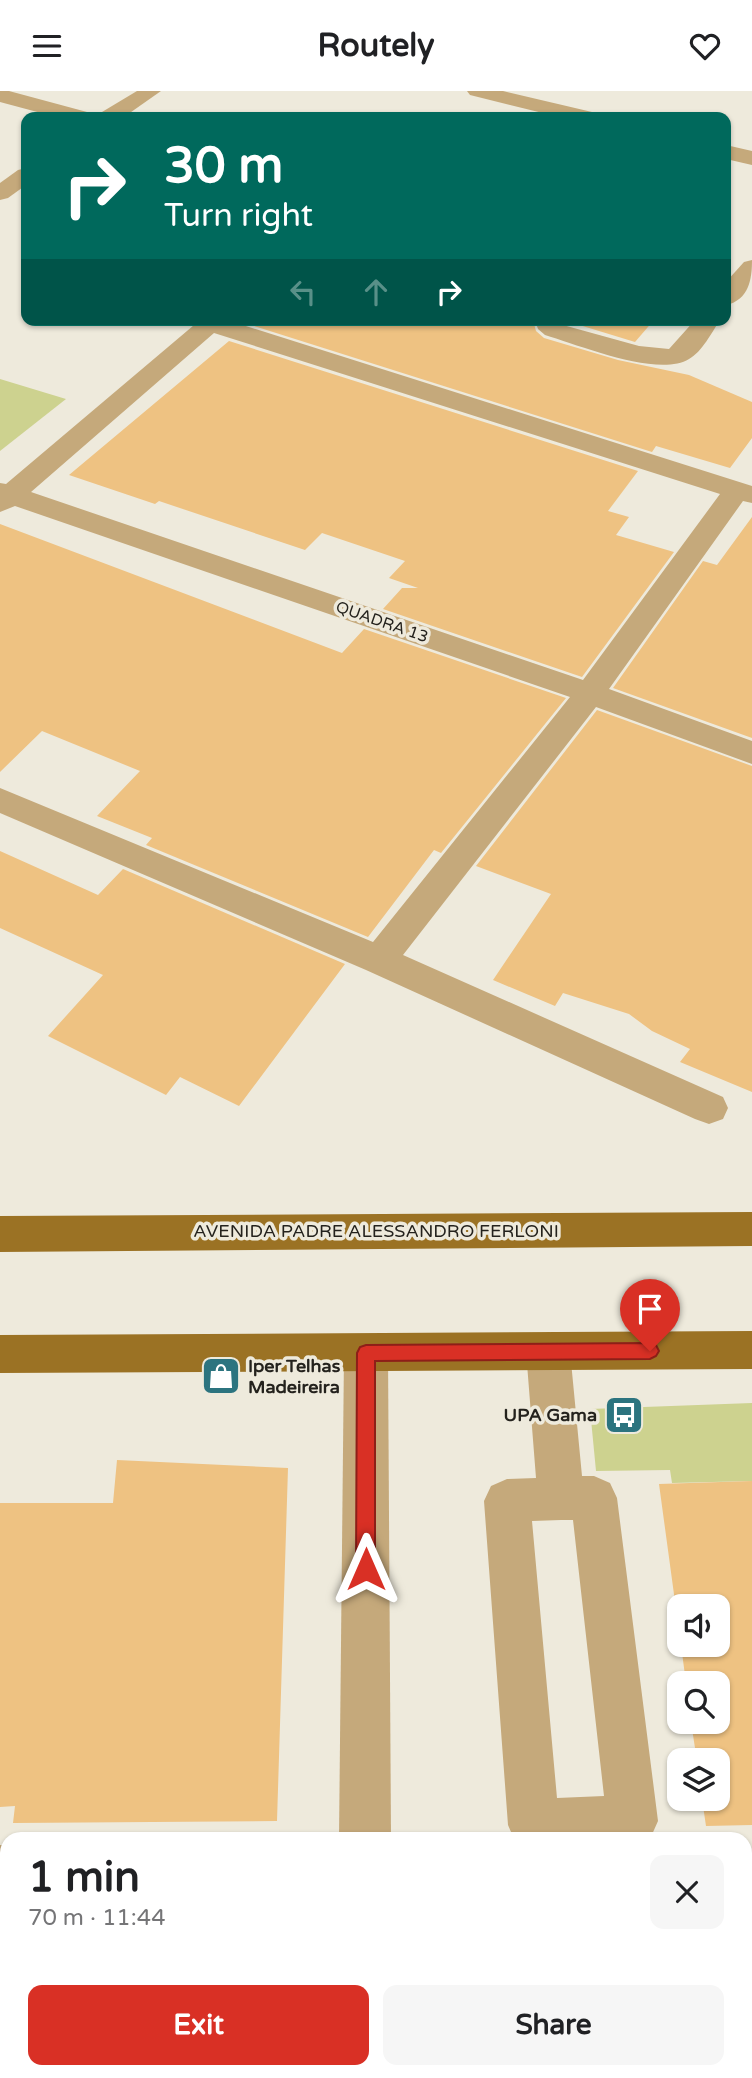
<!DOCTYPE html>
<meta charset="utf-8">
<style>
:root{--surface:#fff;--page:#f6f6f6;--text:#202124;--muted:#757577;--accent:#d93025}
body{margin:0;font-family:"Varela Round",sans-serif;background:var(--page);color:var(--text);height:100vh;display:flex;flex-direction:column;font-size:26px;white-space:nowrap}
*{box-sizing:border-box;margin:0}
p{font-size:23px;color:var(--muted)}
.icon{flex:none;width:38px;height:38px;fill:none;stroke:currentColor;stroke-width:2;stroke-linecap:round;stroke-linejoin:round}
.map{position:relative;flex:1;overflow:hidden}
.sheet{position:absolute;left:0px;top:1741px;width:752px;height:247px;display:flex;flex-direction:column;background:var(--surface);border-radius:21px 21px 0 0;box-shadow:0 2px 5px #0004}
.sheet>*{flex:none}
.top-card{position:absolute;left:21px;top:21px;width:710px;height:214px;border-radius:14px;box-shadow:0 2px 5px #0004;background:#00695c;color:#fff;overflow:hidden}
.controls{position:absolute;left:667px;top:1503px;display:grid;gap:14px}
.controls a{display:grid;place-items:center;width:63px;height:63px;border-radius:14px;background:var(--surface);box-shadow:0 2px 5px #0004;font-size:35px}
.pin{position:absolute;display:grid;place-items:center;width:60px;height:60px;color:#fff;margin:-72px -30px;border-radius:50% 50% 50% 0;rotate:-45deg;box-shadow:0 0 7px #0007}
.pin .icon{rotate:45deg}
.me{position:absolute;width:77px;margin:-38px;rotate:0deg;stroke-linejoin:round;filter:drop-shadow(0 0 5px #0008)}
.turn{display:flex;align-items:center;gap:24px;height:147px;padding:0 28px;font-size:32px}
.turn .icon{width:91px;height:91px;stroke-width:2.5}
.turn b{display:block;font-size:49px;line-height:60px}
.lanes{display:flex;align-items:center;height:66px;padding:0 28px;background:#0003;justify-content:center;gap:35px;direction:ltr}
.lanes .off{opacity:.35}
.round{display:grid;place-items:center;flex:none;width:74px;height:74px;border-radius:14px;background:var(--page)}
.summary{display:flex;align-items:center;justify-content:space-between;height:119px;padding:0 28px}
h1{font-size:42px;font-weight:700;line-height:52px}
.action{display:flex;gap:14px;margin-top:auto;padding:14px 28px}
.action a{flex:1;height:80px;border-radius:14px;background:var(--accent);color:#fff;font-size:28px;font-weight:700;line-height:80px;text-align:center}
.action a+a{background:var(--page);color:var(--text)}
header{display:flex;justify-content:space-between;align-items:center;height:91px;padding:0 28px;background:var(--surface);font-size:32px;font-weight:700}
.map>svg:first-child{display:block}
.green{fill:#cdd28f}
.building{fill:#eec282}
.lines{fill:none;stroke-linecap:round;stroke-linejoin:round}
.minor{fill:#c5a97b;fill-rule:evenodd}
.major{fill:#9b7224;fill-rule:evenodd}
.route{fill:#d93025;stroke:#8d1f18;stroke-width:2}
.labels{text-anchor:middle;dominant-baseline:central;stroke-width:7;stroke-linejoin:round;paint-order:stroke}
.far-street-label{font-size:16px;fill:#24221d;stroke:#eeeadc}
.street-label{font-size:18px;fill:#24221d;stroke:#eeeadc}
.poi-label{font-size:18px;font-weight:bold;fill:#24221d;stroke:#eeeadc;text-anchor:start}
</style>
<header><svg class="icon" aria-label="menu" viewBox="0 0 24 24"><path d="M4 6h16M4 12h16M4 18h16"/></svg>Routely<svg class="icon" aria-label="heart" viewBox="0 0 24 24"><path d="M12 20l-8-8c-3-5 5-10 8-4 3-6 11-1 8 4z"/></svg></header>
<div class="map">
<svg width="752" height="1987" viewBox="0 0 752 1987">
<rect width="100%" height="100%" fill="#eeeadc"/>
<g class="green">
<path d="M0 288 66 308 0 360Z"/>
<path d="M752 1312V1390L672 1392 670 1379 596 1380 590 1318Z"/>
</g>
<g class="building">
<path d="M251 229H533L536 240 544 247 618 269 689 284 752 311V347L730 377 656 355 652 361 248 233Z"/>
<path d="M563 229H654L635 251Z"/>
<path d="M229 250 638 380 608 420 629 426 616 444 674 461 582 586 383 518 402 497H418L389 487 405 470 322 442 305 459 159 410 155 413 69 384Z"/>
<path d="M752 426V647L613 597 703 470 717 474Z"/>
<path d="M0 433 342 562 364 538 566 607 441 762 434 759 368 846 146 754 152 747 97 725 140 680 42 640 0 681Z"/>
<path d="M597 619 752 675V1001L680 971 690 958 652 940 629 923 563 902 555 915 493 889 551 803 476 775Z"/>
<path d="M0 760 98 804 123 778 345 873 239 1015 180 986 166 1004 48 945 103 884 0 837Z"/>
<path d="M117 1369 288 1377 277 1730 13 1732 15 1715 0 1716V1412H113Z"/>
<path d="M752 1390V1734L706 1735 702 1708H718V1670H697L691 1631H718V1592H686L681 1554H718V1516H679V1540L659 1393Z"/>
</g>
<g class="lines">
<g class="minor">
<path d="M0 0H9L87 21 90 26H56L0 11Z"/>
<path d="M137 0H161L124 26H99L102 21Z"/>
<path d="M467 0H503L592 21 595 26H559L470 4Z"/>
<path d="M726 54 752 60V74L726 68Z"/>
<path d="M26 77V94L8 107 0 109V92L18 79Z"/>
<path d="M752 169C752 188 749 209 726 214V191L744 171Z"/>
<path d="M200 229H227L752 395V412L743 410 609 598 752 650V673L596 616 403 864 723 1006 728 1017 723 1028 709 1033 695 1028 366 879 0 722V697L373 851 570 606 15 415 0 421V392L6 393ZM214 242 720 403 583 589 31 401Z"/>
<path d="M535 229H559L563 234 639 255 669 258 695 229H720C712 241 702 261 689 268 658 287 579 254 545 244L538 238Z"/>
<path d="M548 1241 563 1246 570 1260 582 1385H594L610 1392 617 1407 658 1730 650 1748H514L508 1734 484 1410 491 1395 507 1388 536 1387 526 1260 533 1246ZM561 1429H573L604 1705 557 1707 532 1430Z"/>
<path d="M366 1243 381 1248 388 1262 391 1748H339L344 1262 351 1248Z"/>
<rect x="0" y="1754" width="7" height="52"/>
<rect x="337" y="1981" width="56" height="6"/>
</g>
<g class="major">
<path d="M752 1121V1155L0 1161V1125Z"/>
<path d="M752 1240V1278L0 1282V1244Z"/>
</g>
</g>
<path class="route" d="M650 1252 656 1254 659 1260 656 1265 650 1268 375 1270V1478L373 1485 366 1488 359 1485 356 1478 357 1262 360 1256 366 1254Z"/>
<defs>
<g id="shop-square" transform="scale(2.0125)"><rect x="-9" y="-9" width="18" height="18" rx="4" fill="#2c747f" stroke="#eeeadc"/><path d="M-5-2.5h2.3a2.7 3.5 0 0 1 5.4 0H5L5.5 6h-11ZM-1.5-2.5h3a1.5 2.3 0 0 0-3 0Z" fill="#fff"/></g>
<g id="bus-square" transform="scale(2.0125)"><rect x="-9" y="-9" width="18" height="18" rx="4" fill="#2c747f" stroke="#eeeadc"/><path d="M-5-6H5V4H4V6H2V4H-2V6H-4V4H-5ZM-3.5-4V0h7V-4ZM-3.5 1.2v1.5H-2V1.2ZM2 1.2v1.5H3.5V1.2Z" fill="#fff"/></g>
</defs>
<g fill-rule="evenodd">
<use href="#shop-square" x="221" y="1285"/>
<use href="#bus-square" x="624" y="1324"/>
</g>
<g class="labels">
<g class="far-street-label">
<text transform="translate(382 531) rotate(19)">QUADRA 13</text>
</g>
<g class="street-label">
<text x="376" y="1140">AVENIDA PADRE ALESSANDRO FERLONI</text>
</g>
<g class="poi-label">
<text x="248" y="1275">Iper Telhas<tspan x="248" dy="21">Madeireira</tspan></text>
<text x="597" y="1324" text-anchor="end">UPA Gama</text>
</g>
</g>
</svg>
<div class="controls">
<a><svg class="icon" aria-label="sound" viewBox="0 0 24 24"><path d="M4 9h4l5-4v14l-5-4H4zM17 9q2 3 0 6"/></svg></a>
<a><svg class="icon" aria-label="search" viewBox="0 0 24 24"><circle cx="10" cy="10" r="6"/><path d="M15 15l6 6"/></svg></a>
<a><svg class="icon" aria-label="layers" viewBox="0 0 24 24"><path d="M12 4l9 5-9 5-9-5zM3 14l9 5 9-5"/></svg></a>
</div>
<div class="pin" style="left:650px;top:1260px;background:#d93025"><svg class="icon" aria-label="arrive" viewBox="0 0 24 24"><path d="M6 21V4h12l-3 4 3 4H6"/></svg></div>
<svg class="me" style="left:366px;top:1478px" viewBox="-20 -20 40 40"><path d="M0-17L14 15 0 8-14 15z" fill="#d93025" stroke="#fff" stroke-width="4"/></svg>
<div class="top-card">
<div class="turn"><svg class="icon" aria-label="right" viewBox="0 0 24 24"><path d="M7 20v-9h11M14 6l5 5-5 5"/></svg><div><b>30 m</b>Turn right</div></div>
<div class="lanes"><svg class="icon off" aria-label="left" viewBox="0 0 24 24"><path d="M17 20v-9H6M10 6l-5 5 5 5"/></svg><svg class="icon off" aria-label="ahead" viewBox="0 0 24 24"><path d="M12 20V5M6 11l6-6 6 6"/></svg><svg class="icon" aria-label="right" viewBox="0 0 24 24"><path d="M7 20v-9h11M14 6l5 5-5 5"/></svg></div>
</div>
<section class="sheet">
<div class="summary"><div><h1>1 min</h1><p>70 m · 11:44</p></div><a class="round"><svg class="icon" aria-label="close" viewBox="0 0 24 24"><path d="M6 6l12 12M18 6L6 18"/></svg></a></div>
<div class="action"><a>Exit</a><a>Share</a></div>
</section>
</div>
